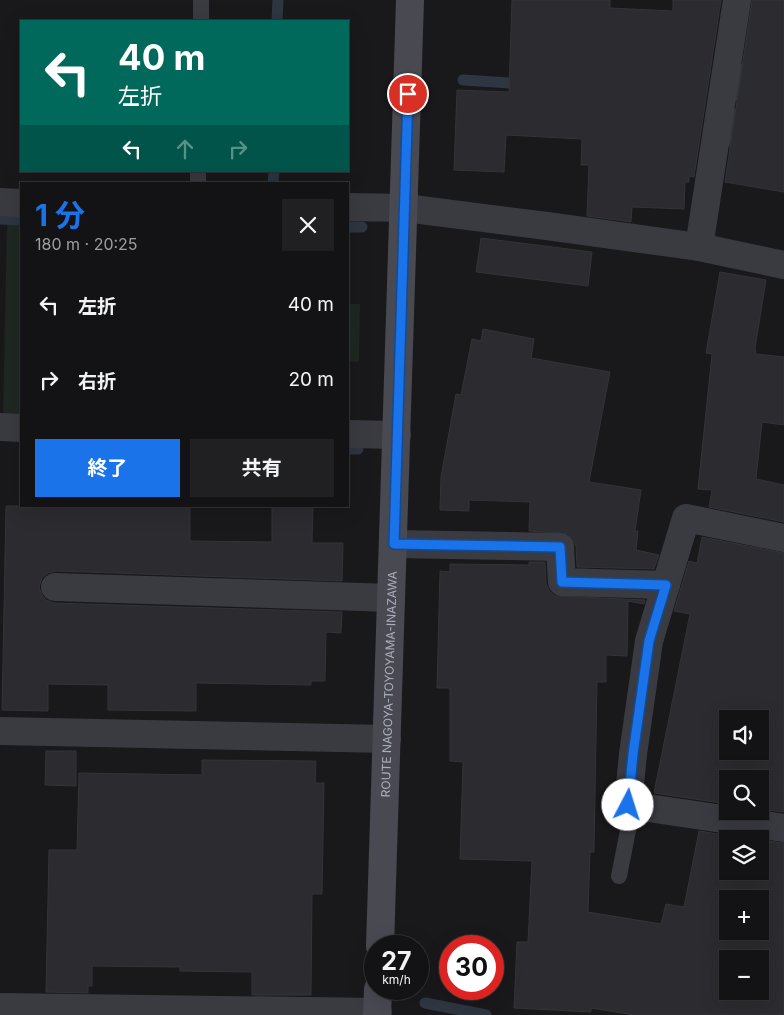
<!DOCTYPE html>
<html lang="ja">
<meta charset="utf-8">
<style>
:root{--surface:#131315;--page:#202022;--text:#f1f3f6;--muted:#9d9ea0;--line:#323234;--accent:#1a73e8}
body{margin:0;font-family:Inter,"Noto Sans JP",sans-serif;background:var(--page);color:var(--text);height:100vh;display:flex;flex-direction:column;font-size:19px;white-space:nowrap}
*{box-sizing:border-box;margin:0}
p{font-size:16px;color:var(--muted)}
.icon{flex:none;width:28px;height:28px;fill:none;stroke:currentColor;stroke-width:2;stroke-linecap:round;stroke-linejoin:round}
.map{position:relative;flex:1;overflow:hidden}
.side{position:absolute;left:20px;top:182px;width:329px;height:325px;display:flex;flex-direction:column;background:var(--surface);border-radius:0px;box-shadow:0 5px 20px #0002,0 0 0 1px var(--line)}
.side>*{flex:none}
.guide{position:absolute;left:20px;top:20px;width:329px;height:152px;border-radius:0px;box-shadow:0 5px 20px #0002,0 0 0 1px var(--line);background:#00695c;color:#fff;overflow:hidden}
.controls{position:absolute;left:719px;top:710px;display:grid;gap:10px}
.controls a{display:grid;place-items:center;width:50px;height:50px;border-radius:0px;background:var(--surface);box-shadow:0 5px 20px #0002,0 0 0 1px var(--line);font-size:25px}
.speed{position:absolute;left:364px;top:935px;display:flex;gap:10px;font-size:25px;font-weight:700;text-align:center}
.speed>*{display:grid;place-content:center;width:65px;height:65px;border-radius:50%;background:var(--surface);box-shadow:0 5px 20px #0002,0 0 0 1px var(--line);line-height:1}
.speed small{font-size:12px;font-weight:400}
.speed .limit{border:8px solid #d22;background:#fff;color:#111}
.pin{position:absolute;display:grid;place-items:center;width:42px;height:42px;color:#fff;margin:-21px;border:2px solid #fff;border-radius:50%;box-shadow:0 1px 5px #0007}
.me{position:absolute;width:55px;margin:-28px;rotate:5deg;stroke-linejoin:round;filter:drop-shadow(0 0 4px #0008)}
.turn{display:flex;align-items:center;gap:18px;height:105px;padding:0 15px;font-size:22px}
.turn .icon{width:65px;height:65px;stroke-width:2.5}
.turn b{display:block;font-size:35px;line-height:42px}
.lanes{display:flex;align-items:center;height:48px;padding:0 15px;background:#0003;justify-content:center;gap:25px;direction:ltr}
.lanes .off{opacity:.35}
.round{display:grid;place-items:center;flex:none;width:52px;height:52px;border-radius:0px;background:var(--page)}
.overview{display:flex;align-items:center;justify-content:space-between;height:85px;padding:0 15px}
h1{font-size:30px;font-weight:700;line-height:38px;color:var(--accent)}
.action{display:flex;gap:10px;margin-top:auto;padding:10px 15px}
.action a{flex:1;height:58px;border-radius:0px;background:var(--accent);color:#fff;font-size:20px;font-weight:700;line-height:58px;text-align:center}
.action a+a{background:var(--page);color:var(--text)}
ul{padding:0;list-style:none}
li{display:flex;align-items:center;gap:15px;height:75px;padding:0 15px}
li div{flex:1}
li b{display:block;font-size:19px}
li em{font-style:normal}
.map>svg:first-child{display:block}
.green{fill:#1e2721}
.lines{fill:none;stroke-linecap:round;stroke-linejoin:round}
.stream{stroke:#2d3641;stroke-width:11}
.building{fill:#2c2c30;stroke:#343338;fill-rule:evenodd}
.service{stroke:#3a3a41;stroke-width:16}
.minor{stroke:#3a3a41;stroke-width:28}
.secondary{stroke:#484951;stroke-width:28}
.route-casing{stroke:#114b97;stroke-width:12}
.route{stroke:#1a73e8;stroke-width:9}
.labels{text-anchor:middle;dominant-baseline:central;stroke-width:5;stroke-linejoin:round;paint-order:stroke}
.street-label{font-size:12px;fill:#aaaebc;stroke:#141417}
</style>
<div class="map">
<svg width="784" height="1015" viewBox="0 0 784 1015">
<rect width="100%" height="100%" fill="#19191c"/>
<g class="green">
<path d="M7 224 21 225V415H3Z"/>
<path d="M348 304H360L359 362 348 361Z"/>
</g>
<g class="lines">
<g class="stream">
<path d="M277 21 278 0"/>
<path d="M463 80 524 84"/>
<path d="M737 95 742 70"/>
<path d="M729 141 734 114"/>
<path d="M273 184 274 171"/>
<path d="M0 219 21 220"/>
<path d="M348 227H362"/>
<path d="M348 449H358"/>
<path d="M425 1003 486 1015"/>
</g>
</g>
<g class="building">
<path d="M512 0H610V8L673 11V0H721L694 177 689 176V182H685L684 209 632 207 631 222 587 216 589 165H581L582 139 506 135 504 172 454 170 457 90 509 92Z"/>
<path d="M752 0H784V192L725 182Z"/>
<path d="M481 238 592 252 588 286 476 272Z"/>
<path d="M720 272 766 280 755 348 756 354 784 357V425L762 422 756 479 784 485V522L709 507 712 490 698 489 712 354 706 353Z"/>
<path d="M483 329 534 339 531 358 610 372 589 482 641 490 635 531H638L636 550 659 555 654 569 577 567 576 546 568 534 529 531 530 502 469 500V511L440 510 441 477 456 394 461 395 472 339 481 341Z"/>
<path d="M6 506H190V541L272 542V506H313L312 543H343L342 581 56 571 48 573 42 578 39 587 42 595 46 600 54 603 342 612 341 633 326 632 325 681H311V685L196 683V711L108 710V685L48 684V711L2 710Z"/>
<path d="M702 537 784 553V812L760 809V779H728V804L654 793 690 614 674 611 689 561 697 563ZM728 719H760V751H728Z"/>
<path d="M529 562H545L546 583 549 591 555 596 645 600 644 604 628 601 627 656 606 655V682H597L594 852H590L588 912 661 924 666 904 684 907 699 831 750 839H728V871H760V840L784 843V1015H634L591 1008V1012L514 1008 517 942H528L532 861 460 859 463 762 450 761V688H437L440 571 450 572V564L529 565ZM728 899H760V931H728ZM728 959H760V991H728Z"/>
<path d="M46 751H76V786L45 785Z"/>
<path d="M202 760 316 761 315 783H324L322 894H312L311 995H252V972L180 971V967L92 966V986H88V993L46 992 49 850H77L79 773 202 775Z"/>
</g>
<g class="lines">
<g class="service">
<path d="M201 21V0"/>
<path d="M198 184V171"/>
<path d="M619 876 633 805"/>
</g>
<g class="minor">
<path d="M0 202 21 203"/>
<path d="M348 207 405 208 547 226 699 247 784 265"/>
<path d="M699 247 737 0"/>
<path d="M0 427 21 428"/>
<path d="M348 434 397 435"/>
<path d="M784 538 686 518 649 641 633 754 628 805 784 828"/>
<path d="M394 544 560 547 562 582 666 585"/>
<path d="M55 587 391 598"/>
<path d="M0 731 387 739"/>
<path d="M0 1007 378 1012"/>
</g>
<g class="secondary">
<path id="s1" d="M380 946 410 0"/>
<path d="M377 1015 378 989"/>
</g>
</g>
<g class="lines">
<g class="route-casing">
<path id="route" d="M408 94 394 544 560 547 562 582 666 585 649 641 633 754 628 805"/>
</g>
<use href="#route" class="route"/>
</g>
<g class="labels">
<g class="street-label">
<text stroke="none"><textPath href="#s1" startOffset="262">ROUTE NAGOYA-TOYOYAMA-INAZAWA</textPath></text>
</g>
</g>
</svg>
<div class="controls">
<a><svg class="icon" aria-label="sound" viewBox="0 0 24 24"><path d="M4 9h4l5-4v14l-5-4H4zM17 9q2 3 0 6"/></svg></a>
<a><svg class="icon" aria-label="search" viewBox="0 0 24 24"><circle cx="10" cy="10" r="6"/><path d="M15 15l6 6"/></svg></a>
<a><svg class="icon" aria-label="layers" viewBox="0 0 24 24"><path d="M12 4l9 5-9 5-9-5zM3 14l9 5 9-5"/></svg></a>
<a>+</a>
<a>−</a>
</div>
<div class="speed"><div>27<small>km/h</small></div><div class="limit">30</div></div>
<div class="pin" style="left:408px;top:94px;background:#d93025"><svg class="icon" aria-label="arrive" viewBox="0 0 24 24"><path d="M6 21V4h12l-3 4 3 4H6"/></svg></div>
<svg class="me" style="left:628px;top:805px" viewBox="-20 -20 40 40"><circle r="19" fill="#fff"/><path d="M0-13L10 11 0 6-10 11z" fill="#1a73e8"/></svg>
<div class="guide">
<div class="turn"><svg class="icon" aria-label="left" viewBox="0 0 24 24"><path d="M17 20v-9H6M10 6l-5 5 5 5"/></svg><div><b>40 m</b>左折</div></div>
<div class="lanes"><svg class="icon" aria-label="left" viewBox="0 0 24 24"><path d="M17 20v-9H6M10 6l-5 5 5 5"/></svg><svg class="icon off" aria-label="ahead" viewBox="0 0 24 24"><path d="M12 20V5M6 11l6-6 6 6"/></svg><svg class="icon off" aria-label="right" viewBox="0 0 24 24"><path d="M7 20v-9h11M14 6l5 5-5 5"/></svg></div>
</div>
<section class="side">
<div class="overview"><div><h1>1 分</h1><p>180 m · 20:25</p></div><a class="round"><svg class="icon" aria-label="close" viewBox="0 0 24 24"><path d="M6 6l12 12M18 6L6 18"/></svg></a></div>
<ul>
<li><svg class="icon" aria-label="left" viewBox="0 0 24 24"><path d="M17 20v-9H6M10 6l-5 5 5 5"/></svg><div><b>左折</b></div><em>40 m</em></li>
<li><svg class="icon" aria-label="right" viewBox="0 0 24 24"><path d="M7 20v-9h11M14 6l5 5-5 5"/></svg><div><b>右折</b></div><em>20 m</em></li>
</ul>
<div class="action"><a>終了</a><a>共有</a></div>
</section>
</div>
